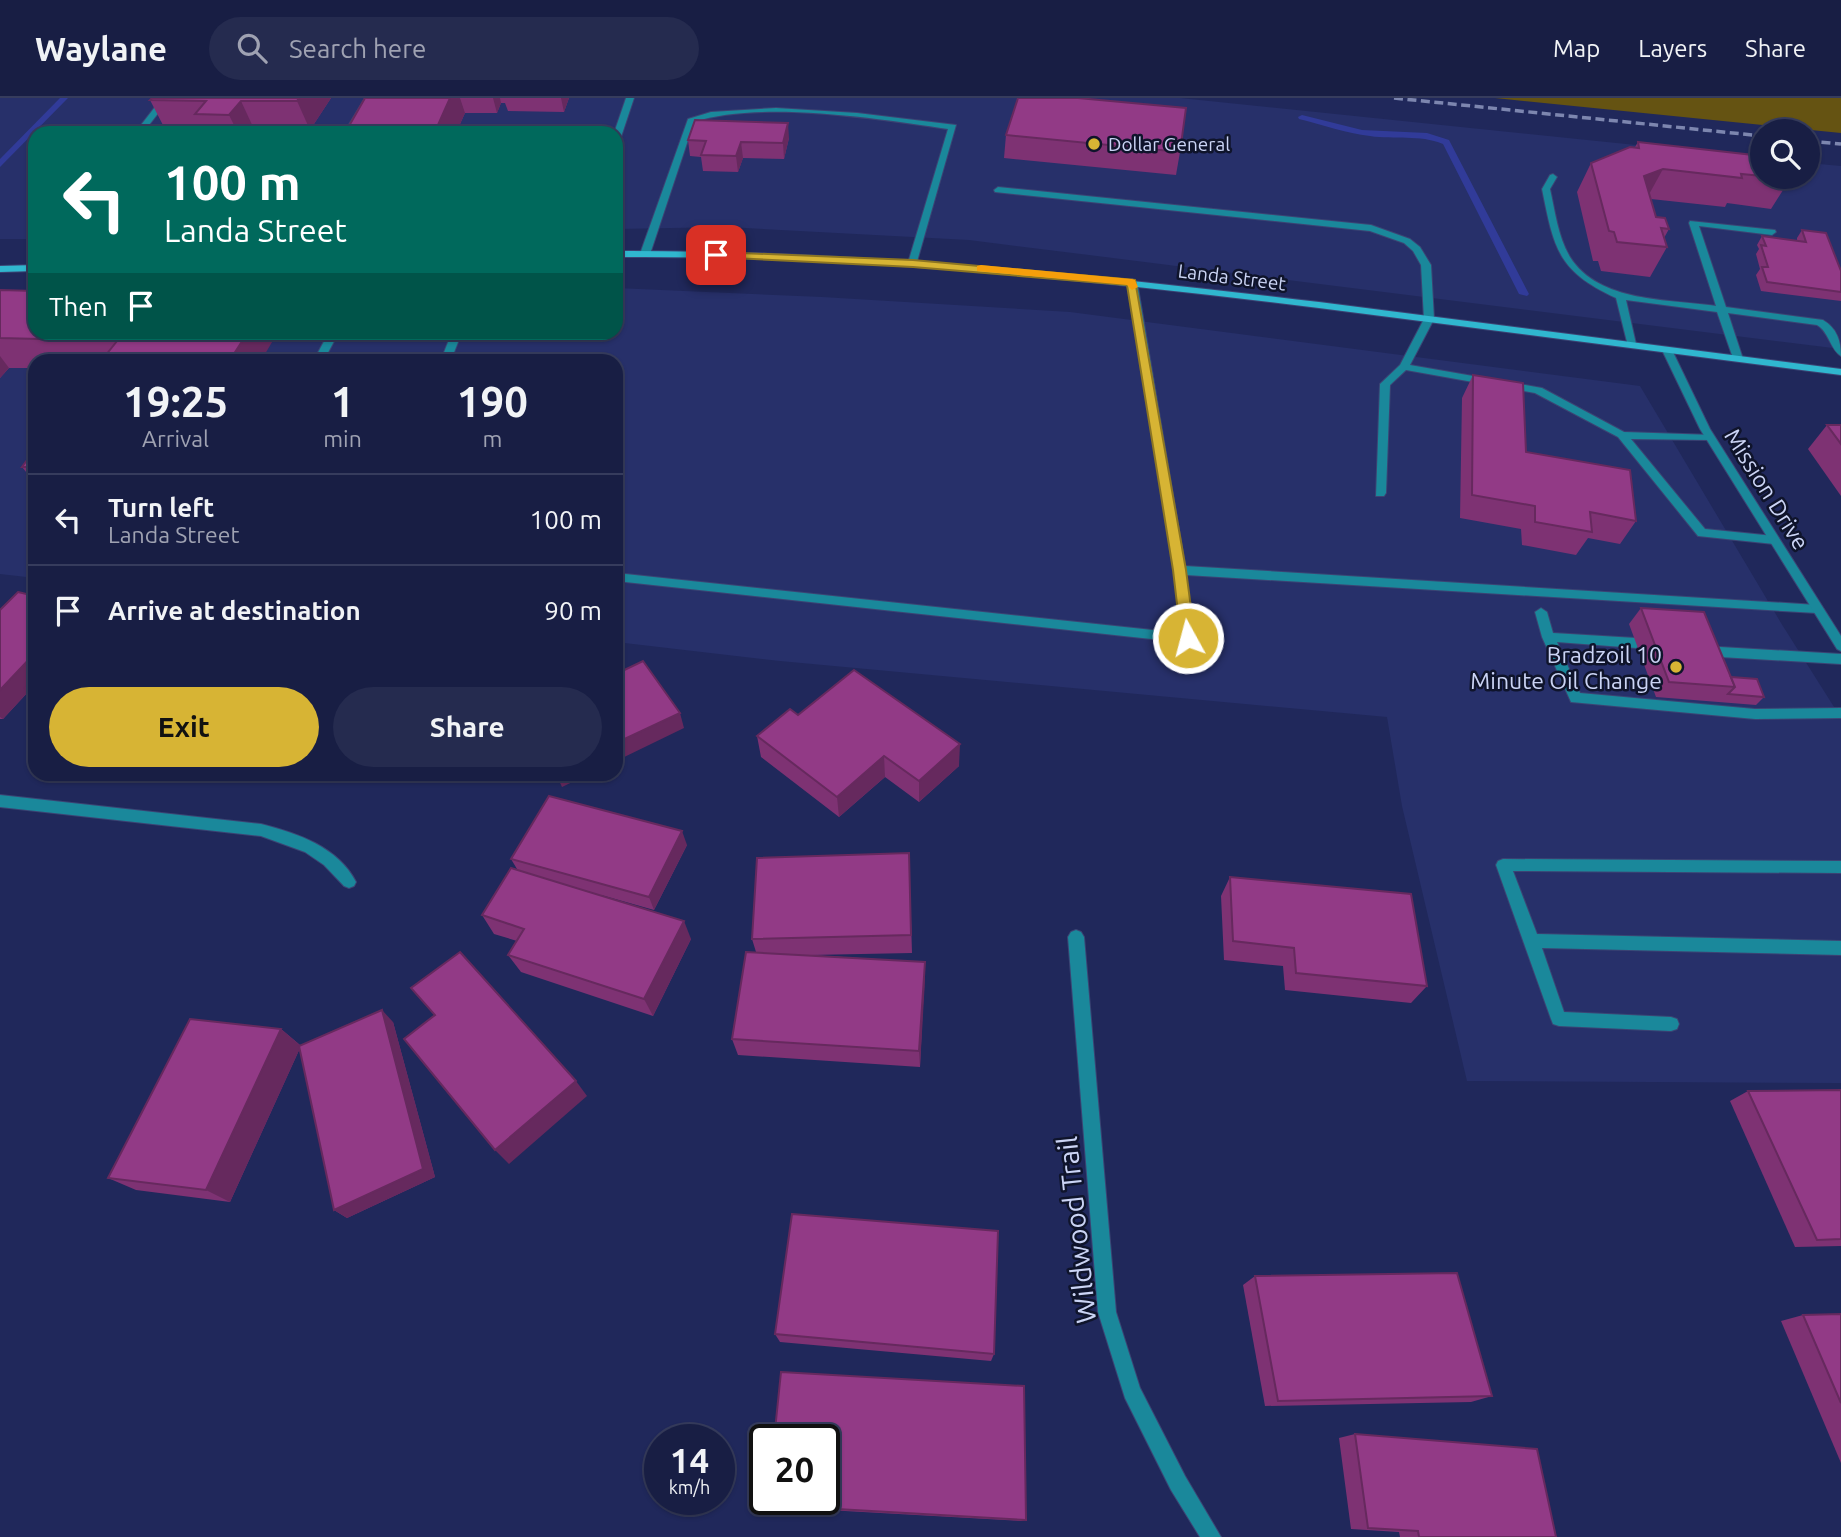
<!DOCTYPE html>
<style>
:root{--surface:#181e44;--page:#252b4f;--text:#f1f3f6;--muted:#9fa2b2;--line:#363c5d;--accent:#d7b434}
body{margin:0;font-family:Ubuntu,sans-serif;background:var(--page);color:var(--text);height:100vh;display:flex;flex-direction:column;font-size:26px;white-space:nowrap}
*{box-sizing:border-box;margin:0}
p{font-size:23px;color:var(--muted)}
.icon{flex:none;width:38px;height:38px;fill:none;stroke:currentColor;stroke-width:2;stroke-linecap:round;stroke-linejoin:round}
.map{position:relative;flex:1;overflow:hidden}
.side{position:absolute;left:28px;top:256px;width:595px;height:427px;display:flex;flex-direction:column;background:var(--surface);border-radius:21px;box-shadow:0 2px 5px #0004,0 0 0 2px var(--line)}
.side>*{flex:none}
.hud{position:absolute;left:28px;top:28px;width:595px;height:214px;border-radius:21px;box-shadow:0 2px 5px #0004,0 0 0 2px var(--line);background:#00695c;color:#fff;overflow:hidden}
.fabs{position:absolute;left:1750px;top:21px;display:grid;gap:14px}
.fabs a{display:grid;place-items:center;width:70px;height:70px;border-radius:50%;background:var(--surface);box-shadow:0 2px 5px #0004,0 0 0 2px var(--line);font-size:35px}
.speed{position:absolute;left:644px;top:1326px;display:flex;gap:14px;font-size:35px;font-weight:700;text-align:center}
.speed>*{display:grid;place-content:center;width:91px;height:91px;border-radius:50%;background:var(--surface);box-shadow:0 2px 5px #0004,0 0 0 2px var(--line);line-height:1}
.speed small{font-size:18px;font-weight:400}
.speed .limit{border:4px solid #111;border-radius:10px;background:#fff;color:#111}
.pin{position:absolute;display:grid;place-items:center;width:60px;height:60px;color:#fff;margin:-30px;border-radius:14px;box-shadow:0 4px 10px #0006}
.me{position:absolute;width:77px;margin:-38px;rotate:353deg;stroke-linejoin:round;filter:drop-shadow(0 0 5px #0008)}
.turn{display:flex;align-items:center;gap:24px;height:147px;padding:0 21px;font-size:32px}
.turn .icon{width:91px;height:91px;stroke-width:2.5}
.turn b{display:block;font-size:49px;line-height:60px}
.then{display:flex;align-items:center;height:66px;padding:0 21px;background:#0003;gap:14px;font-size:26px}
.eta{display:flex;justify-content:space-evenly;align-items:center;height:119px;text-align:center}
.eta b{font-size:42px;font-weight:600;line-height:49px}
.cta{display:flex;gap:14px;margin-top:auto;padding:14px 21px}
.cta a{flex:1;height:80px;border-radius:42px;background:var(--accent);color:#111;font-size:28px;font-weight:600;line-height:80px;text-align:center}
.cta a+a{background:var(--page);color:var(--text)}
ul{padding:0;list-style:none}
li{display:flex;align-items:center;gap:21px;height:91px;padding:0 21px;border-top:2px solid var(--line)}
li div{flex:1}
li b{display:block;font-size:26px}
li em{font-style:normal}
header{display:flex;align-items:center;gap:42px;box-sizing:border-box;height:98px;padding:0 35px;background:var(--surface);border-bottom:2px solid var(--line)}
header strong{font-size:33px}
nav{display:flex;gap:38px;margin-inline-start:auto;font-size:24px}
.search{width:490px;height:63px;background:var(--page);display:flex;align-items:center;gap:18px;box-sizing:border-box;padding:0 24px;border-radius:38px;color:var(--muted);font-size:26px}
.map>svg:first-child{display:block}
.built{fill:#27306a}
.green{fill:#655312}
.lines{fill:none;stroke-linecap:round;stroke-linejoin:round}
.stream{fill:#313b99;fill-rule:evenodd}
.lane-casing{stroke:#3b4474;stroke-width:2}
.street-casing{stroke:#3b4474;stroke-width:2}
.secondary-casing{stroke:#3b4474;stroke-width:2}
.lane{fill:#1a889b;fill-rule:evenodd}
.street{fill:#1a889b;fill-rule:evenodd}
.secondary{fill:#30b7cf;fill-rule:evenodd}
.rail{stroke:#7d86af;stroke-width:3.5;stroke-dasharray:9 4.5;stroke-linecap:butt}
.wall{fill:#7e3273}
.shaded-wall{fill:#66295e}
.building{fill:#923a86;stroke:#66295e;stroke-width:2}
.route{fill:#d7b434;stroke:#8c7522;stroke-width:2}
.slow{fill:#f59e0b}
.poi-dot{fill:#d7b434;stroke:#0f142b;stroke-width:2.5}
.labels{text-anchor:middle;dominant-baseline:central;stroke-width:5;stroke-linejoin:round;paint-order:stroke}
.far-poi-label{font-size:19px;fill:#cbd4f5;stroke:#0f142b;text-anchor:start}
.far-street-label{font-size:19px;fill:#cbd4f5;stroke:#0f142b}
.street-label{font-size:23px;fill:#cbd4f5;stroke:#0f142b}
.poi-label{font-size:23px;fill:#cbd4f5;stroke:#0f142b;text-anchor:end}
.near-street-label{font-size:28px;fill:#cbd4f5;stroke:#0f142b}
</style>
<header>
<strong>Waylane</strong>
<div class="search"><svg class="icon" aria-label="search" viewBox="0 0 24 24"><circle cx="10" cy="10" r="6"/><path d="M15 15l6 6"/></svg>Search here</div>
<nav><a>Map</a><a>Layers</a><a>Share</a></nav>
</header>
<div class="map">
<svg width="1841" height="1439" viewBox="0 0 1841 1439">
<rect width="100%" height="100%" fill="#20285b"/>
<g class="built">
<path d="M0 0H1180L1762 60V79H1808V65L1841 68V251L969 142 727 129 616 131V35H35V141H0Z"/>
<path d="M616 190 822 199 1070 214 1640 288 1781 525 1841 620V985L1467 983 1402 708 1387 619 780 563 616 544V262H35V480L0 476V205L35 234H616Z"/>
</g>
<path class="green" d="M1495 0H1841V35Z"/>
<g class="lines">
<g class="stream">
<path d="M60 0H68L0 69V61Z"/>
<path d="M1302 17 1362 32 1427 35 1449 42 1529 196 1527 198 1519 196 1443 46C1419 36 1395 42 1370 38 1346 35 1323 27 1299 21L1298 19Z"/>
</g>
<g class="lane-casing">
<g id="lane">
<path d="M162 0H170L149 27 151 35H143L141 27Z"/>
<path d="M365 0H373L352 35H344Z"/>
<path d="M626 0H634L620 42 616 44 614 35Z"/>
<path d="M776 10 857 15 956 27 916 167 908 165 948 31C880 21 759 2 694 24L650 156 642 158 640 156 688 21 711 14Z"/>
<path d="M1553 76 1557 79 1550 91C1555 113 1558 139 1570 159 1599 205 1669 201 1716 208L1689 125 1690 123 1775 132 1776 134 1772 137 1699 128 1726 209 1823 222C1837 230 1841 243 1841 258 1830 251 1829 234 1817 227L1728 215 1743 261 1734 263 1717 214 1626 202 1636 246 1628 248 1616 200C1557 173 1554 150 1542 91L1550 77Z"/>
<path d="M998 89 1371 127 1410 141 1420 149 1431 167 1434 221 1410 267 1542 290 1624 334 1713 337V341L1709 342 1631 341 1705 431 1774 438 1780 442 1774 446 1698 438 1618 339 1535 295 1406 272 1390 287 1386 395 1384 398H1376L1380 286 1400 267 1424 221 1421 167 1413 153 1404 145 1370 133 995 94 994 92Z"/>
<path d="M1132 181 1137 184 1185 468 1817 507 1823 511 1817 515 1186 477 1194 540 1188 545 616 483V475L1181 535 1174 472 1127 184Z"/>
<path d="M329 234H339L324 262H314Z"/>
<path d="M452 234H462L451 262H441Z"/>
<path d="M1541 510 1547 514 1553 535 1636 540 1642 545 1636 550 1557 544 1580 595 1755 611 1841 610V620L1755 621 1571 604 1542 539 1535 514Z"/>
<path d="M1703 548 1841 556V566L1703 558 1697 553Z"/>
<path d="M1503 761 1841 763V775L1513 773 1537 836 1841 843V857L1542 850 1564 914 1671 919 1677 921 1679 926 1677 931 1671 933 1559 928 1553 926 1551 921 1496 767 1498 763Z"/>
</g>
</g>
<g class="street-casing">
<g id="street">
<path d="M1663 250 1672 252 1710 331 1841 538V553L1837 551 1700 331 1662 252Z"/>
<path d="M0 697 261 726C297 735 338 749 356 784L354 788 349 790 344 788 324 767 305 754 261 738 0 709Z"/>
<path d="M1076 832 1081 834 1084 839 1116 1214 1140 1290 1185 1378 1221 1439H1200L1171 1392 1125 1300 1098 1214 1068 839 1071 834Z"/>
</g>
</g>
<g class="secondary-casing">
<g id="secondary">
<path d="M616 153C852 152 1085 176 1319 204 1493 226 1667 249 1841 271V277C1667 255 1493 232 1319 210 1085 181 852 157 616 159Z"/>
<path d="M35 167V173L0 174V168Z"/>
</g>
</g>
<use href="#lane" class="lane"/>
<use href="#street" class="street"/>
<use href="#secondary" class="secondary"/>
<g class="rail">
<path d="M1394 0 1762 38"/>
<path d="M1808 43 1841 46"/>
</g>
</g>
<g class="wall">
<path d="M152 0H331L310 32 254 31 251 35H205L203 31H165L150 2Z"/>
<path d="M365 0H569L564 14 508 13 505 5H501L497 15H465L456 35H352L349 28Z"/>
<path d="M1006 37 1180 54 1176 77 1004 60Z"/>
<path d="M789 40 784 61 743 60 738 74 703 73 701 59 690 58 688 42Z"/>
<path d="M1638 44 1762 58V79H1789L1790 81 1771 111 1727 105 1725 109 1651 101 1656 119 1669 131 1664 140 1667 149 1650 179 1601 173 1598 163H1593L1577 94 1591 65 1635 49Z"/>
<path d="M1802 132 1841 173V203L1761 193 1756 177 1760 171 1756 156 1759 151 1757 147 1762 138 1797 143V140Z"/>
<path d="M0 192 265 256 267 261 266 262H35V270H9L0 280Z"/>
<path d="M1473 277 1526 354 1636 423 1620 446 1588 440 1576 457 1522 447 1521 431 1460 420 1462 300Z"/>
<path d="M1827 327H1841V398L1808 351Z"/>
<path d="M35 351V385L22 369Z"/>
<path d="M35 498V600L28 594 3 621H0V512Z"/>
<path d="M1641 510 1731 579 1764 599 1756 607 1656 599 1629 526Z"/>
<path d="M798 617 959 668 919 704 885 679 839 719 761 659 757 638Z"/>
<path d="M687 747 654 812 601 797 691 841 653 918 521 874 508 857 517 843 494 836 482 817 517 771 511 761Z"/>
<path d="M909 755 912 855 811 857 925 864 920 969 738 957 732 941 756 854 752 841Z"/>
<path d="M1230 779 1427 888 1411 905 1285 892 1283 868 1224 862 1221 798Z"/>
<path d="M393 924 435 1079 347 1120 334 1112 300 950 230 1104 136 1092 108 1080 281 931 300 947Z"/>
<path d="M1841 992V1148L1795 1149 1730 1003 1748 993Z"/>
<path d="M1255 1178 1492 1298 1471 1304 1265 1308 1243 1187Z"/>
<path d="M1841 1216V1365L1781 1223 1803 1217Z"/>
<path d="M775 1236 994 1256 991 1263 780 1244Z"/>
<path d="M1355 1336 1556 1439H1400L1399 1434 1351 1431 1339 1340Z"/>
<path d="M768 1407 1026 1422 1021 1423 774 1409Z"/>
</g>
<g class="shaded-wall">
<path d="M299 0H331L310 32 297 3Z"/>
<path d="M450 0H460L465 15 456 35H440L438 27Z"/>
<path d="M493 0H500L501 5 497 15Z"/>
<path d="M561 0H569L564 14Z"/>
<path d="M241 3 254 31 251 35H238L229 17Z"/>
<path d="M788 25 789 40 784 61 783 45Z"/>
<path d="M408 27 411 35H407L406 32Z"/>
<path d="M741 44 743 60 738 74 736 58Z"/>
<path d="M1663 71 1647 100 1644 78Z"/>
<path d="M247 234H278L265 256 267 261 266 262H230Z"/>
<path d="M0 258 9 270 0 280Z"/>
<path d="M35 555V587L25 590 28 594 3 621 0 619V592Z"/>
<path d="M680 615 684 630 616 663V645Z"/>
<path d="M960 646 959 668 919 704V683Z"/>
<path d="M884 658 885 679 839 719 837 699Z"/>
<path d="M556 676H589L562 689Z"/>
<path d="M682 733 687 747 654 812 649 799Z"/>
<path d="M684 823 691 841 653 918 644 901Z"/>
<path d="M925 864V882L920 969 919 953Z"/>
<path d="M382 912 393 924 435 1079 347 1120 334 1112Z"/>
<path d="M281 931 301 948 230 1104 206 1092Z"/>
<path d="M576 983 587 998 509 1066 495 1052Z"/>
</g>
<g class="building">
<path d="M152 0H299L297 3H241L229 17 195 16 206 3 150 2Z"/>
<path d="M365 0H450L438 27H408L406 32H371L373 27 349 28Z"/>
<path d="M1018 0H1078L1186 10 1180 54 1006 37Z"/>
<path d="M695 22 788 25 783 45 741 44 736 58 701 57 706 43 688 42Z"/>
<path d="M1638 44 1762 58V78L1741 76 1742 80 1663 71 1644 78 1656 119 1665 120 1669 131 1661 130 1667 149 1617 144 1614 134 1609 133 1591 65 1630 49 1639 50Z"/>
<path d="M1768 79H1789L1790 81Z"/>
<path d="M1802 132 1826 135 1841 173V194L1767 184 1762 169H1768L1761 147 1766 148 1762 138 1806 144Z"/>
<path d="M0 192 35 193V234H248L230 262H102L117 243 0 240Z"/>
<path d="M1473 277 1523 285 1526 354 1630 372 1636 423 1590 414 1592 434 1535 424V408L1472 397Z"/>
<path d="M1827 327H1841V346Z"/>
<path d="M35 351V369H22Z"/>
<path d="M18 494 35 498V555L0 592V512Z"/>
<path d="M1641 510 1704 514 1735 589 1669 584Z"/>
<path d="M643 563 680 615 616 645V576Z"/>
<path d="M854 572 960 646 919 683 884 658 837 699 757 638 790 611 798 617Z"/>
<path d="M35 579V592L25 590Z"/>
<path d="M1731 579 1757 581 1764 599 1728 596 1735 589Z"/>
<path d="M549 698 682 733 649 799 511 761Z"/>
<path d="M909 755 911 837 752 841 757 760Z"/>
<path d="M511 770 684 823 644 901 508 857 524 831 482 817Z"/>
<path d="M1230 779 1411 796 1427 888 1296 875 1294 850 1233 843Z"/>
<path d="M460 854 576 983 495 1052 404 941 435 917 411 890Z"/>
<path d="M746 854 925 864 919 953 732 941Z"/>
<path d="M382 912 423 1071 334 1112 299 948Z"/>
<path d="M190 921 281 931 206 1092 108 1080Z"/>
<path d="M1841 992V1141L1817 1142 1748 993Z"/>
<path d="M792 1116 998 1133 994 1256 775 1236Z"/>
<path d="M1457 1175 1492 1298 1278 1303 1255 1178Z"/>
<path d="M1841 1216V1305L1803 1217Z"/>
<path d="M781 1274 1024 1288 1026 1422 768 1407V1402H824V1342H774Z"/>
<path d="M1355 1336 1537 1351 1556 1439H1419L1418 1433 1368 1430Z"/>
</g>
<path class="route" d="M716 154 913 162 1135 182 1186 472 1195 540 1193 544H1183L1181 540 1173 472 1127 187 913 169 712 159V155Z"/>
<path class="slow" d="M981 167 1132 181 1135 182 1138 189 1132 192 1127 187 977 173V168Z"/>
<g class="poi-dot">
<circle cx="1094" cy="46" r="7"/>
<circle cx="1676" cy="569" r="7"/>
</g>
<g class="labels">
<g class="far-poi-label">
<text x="1108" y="46">Dollar General</text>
</g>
<g class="far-street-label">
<text transform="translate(1232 179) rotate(7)">Landa Street</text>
</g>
<g class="street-label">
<text transform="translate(1767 391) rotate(58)">Mission Drive</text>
</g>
<g class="poi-label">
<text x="1662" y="556">Bradzoil 10<tspan x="1662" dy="26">Minute Oil Change</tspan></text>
</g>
<g class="near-street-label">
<text transform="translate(1076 1132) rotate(-96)">Wildwood Trail</text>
</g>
</g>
</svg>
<div class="fabs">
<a><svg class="icon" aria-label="search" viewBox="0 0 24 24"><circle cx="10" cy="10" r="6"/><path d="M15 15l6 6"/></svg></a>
</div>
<div class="speed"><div>14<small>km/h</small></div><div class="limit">20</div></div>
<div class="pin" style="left:716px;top:157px;background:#d93025"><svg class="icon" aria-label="arrive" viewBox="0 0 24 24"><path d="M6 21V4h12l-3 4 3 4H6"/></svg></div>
<svg class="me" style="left:1188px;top:540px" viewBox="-20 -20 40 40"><circle r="17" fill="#d7b434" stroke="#fff" stroke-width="3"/><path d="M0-11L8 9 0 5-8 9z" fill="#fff"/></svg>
<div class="hud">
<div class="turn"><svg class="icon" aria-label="left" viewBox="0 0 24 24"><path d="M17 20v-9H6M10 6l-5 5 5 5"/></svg><div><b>100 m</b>Landa Street</div></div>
<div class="then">Then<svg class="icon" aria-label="arrive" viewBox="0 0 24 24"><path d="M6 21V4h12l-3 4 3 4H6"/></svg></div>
</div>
<section class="side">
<div class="eta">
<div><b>19:25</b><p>Arrival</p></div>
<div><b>1</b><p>min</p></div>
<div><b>190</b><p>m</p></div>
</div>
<ul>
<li><svg class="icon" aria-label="left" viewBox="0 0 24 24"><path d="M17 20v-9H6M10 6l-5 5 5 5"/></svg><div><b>Turn left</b><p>Landa Street</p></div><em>100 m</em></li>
<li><svg class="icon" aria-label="arrive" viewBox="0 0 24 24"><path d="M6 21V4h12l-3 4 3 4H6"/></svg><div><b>Arrive at destination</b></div><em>90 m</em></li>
</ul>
<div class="cta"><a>Exit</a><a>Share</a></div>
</section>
</div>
